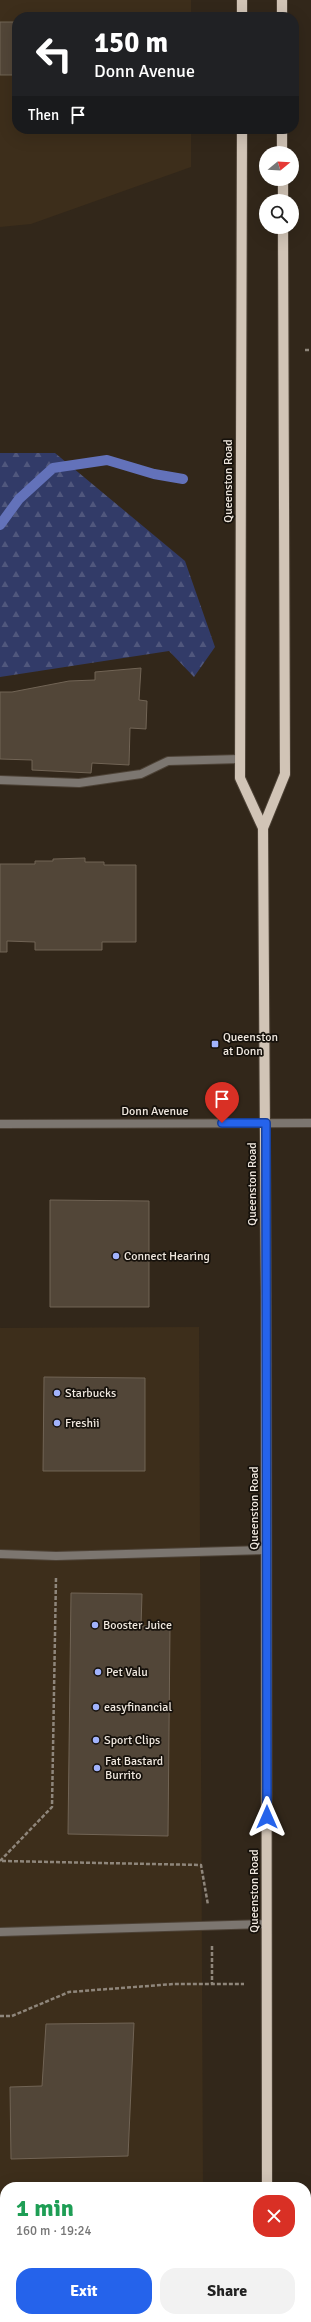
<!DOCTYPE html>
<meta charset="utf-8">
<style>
:root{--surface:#fff;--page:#f2f2f2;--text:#222;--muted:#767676;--accent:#2563eb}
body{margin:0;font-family:Signika,sans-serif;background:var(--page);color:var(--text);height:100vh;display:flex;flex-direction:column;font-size:15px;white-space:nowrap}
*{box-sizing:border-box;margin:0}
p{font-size:13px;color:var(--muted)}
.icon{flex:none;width:22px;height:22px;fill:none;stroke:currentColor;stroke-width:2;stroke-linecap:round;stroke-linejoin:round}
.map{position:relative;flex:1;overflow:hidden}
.sheet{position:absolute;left:0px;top:2182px;width:311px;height:140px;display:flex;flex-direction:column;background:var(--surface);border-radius:16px 16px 0 0;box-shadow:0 4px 16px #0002}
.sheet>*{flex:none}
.banner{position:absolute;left:12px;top:12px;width:287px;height:122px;border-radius:16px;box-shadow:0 4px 16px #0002;background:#202124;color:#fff;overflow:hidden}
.needle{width:26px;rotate:72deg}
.buttons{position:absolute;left:259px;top:146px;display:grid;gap:8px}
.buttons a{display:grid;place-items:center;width:40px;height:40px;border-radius:50%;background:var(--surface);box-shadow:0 4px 16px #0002;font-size:20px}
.pin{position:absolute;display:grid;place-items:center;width:34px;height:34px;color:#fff;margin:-41px -17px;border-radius:50% 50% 50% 0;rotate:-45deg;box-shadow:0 0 4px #0007}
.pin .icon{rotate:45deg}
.me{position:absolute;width:44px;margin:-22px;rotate:0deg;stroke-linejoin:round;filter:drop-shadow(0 0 3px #0008)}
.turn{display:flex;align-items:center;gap:14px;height:84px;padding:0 16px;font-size:18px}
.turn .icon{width:52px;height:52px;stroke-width:2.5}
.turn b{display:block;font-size:28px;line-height:34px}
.then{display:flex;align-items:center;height:38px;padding:0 16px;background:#0003;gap:8px;font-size:15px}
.round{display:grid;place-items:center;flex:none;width:42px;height:42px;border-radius:16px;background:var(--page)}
.summary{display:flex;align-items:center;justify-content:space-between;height:68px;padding:0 16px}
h1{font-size:24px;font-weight:800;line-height:30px;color:#1e9e55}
.action{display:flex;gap:8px;margin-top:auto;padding:8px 16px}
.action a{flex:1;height:46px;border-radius:16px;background:var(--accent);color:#fff;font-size:16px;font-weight:800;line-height:46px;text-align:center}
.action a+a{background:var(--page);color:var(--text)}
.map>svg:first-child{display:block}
.built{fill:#3d2e1b}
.forest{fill:url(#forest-firs)}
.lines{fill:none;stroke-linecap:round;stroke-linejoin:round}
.stream{stroke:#6372ba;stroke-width:10}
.building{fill:#524638;stroke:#716455}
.lane-casing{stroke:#4d4236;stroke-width:10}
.street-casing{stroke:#4d4236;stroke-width:10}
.primary-casing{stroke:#4d4236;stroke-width:12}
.path{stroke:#8f867b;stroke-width:2.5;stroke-dasharray:4 2;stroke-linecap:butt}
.lane{stroke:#7c7670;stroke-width:8}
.street{stroke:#7c7670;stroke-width:8}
.primary{stroke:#d1c4b6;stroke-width:10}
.route-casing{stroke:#184099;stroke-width:10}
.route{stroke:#2563eb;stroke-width:7}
.poi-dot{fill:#a1b3fd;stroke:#16110b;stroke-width:1.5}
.labels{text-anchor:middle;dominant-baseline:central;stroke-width:3.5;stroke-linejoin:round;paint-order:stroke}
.street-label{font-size:12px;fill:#f0e8df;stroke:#16110b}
.poi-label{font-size:12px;fill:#f0e8df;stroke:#16110b;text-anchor:start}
</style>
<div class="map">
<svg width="311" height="2322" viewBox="0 0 311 2322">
<defs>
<pattern id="forest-firs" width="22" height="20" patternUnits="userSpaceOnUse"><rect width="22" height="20" fill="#323b68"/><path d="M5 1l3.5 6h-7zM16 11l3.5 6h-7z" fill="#50577d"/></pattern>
</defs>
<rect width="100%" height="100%" fill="#32271a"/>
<g class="built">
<path d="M0 0H191V17H17V129H191V167L31 224 0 227Z"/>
<path d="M199 1327 203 2187H5V2317H204V2322H0V1328Z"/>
</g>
<path class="forest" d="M0 453H55L185 561 215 647 194 677 169 651 0 677Z"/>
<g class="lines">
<path class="stream" d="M0 525 19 499 53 468 107 460 154 474 183 479"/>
</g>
<g class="building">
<rect x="0" y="22" width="17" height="53"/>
<path d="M141 668 139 700 147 701 146 729 130 728 129 765 92 763 91 773 32 770V760L0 759V692H12L69 681 95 680V672Z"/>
<path d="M85 858V862H104V865H136V942H102V950H35V942L7 941V952H0V864H35V861H53V859Z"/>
<path d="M50 1200 149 1201V1307H50Z"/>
<path d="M44 1377 145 1378V1471H43Z"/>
<path d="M71 1593 142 1594 141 1626H170L168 1836 68 1834Z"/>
<path d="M134 2023 128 2156 11 2159 10 2087 42 2086 46 2024Z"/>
</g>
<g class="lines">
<g class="lane-casing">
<g id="lane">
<path d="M0 780 79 783 141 774 168 761 240 759"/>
<path d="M0 1554 56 1556 267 1550"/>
<path d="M0 1932 267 1924"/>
<path d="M0 2207H5"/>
<path d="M114 2322V2317"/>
</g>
</g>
<g class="street-casing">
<path id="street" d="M0 1124 311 1123"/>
</g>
<g class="primary-casing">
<g id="primary">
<path d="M242 0V17"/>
<path d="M282 0V17"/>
<path d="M242 129 240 778 263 828"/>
<path d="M282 129V153"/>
<path d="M283 179V201"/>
<path d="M267 2187 266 1294 263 828 285 774 283 227"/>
<path d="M269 2317V2322"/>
</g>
</g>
<g class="path">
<path d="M305 350H311"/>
<path d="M0 1861 52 1807 56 1577"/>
<path d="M2 1861 201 1865 208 1905"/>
<path d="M212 1946V1984"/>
<path d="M0 2016H12L69 1992 174 1984H244"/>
</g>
<use href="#lane" class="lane"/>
<use href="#street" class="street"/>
<use href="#primary" class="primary"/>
</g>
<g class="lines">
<g class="route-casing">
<path id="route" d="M222 1123H266L267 1817"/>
</g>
<use href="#route" class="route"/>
</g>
<g class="poi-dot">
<rect x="211" y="1040" width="8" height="8" rx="2"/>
<circle cx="116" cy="1256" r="4"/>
<circle cx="57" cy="1393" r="4"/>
<circle cx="57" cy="1423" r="4"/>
<circle cx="95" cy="1625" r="4"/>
<circle cx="98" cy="1672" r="4"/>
<circle cx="96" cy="1707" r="4"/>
<circle cx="96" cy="1740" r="4"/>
<circle cx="97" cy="1768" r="4"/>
</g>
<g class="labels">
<g class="street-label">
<text transform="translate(228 481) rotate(-90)">Queenston Road</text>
<text x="155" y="1111">Donn Avenue</text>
<text transform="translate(252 1184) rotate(-90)">Queenston Road</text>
<text transform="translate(254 1508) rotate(-90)">Queenston Road</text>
<text transform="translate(254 1891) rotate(-90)">Queenston Road</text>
</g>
<g class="poi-label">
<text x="223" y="1037">Queenston<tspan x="223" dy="14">at Donn</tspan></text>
<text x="124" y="1256">Connect Hearing</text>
<text x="65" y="1393">Starbucks</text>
<text x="65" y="1423">Freshii</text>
<text x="103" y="1625">Booster Juice</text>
<text x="106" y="1672">Pet Valu</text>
<text x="104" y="1707">easyfinancial</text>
<text x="104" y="1740">Sport Clips</text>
<text x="105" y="1761">Fat Bastard<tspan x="105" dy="14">Burrito</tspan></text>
</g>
</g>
</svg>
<div class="buttons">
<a><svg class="needle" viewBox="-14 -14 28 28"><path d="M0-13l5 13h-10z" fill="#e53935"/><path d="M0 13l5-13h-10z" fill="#767676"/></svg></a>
<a><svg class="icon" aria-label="search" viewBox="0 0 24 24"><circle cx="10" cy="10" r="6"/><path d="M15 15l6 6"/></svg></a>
</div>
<div class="pin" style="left:222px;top:1123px;background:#d93025"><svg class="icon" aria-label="arrive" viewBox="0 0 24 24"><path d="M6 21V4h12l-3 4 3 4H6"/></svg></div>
<svg class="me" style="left:267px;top:1817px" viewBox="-20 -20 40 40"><path d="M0-17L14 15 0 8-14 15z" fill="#2563eb" stroke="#fff" stroke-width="4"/></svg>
<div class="banner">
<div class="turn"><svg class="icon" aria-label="left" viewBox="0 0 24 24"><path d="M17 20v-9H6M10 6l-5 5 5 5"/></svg><div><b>150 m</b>Donn Avenue</div></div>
<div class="then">Then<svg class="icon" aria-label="arrive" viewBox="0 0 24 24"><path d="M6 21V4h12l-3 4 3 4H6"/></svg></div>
</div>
<section class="sheet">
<div class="summary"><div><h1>1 min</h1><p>160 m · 19:24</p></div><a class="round" style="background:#d93025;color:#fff"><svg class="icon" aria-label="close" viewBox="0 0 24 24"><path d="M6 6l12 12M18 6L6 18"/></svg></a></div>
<div class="action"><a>Exit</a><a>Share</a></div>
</section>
</div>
